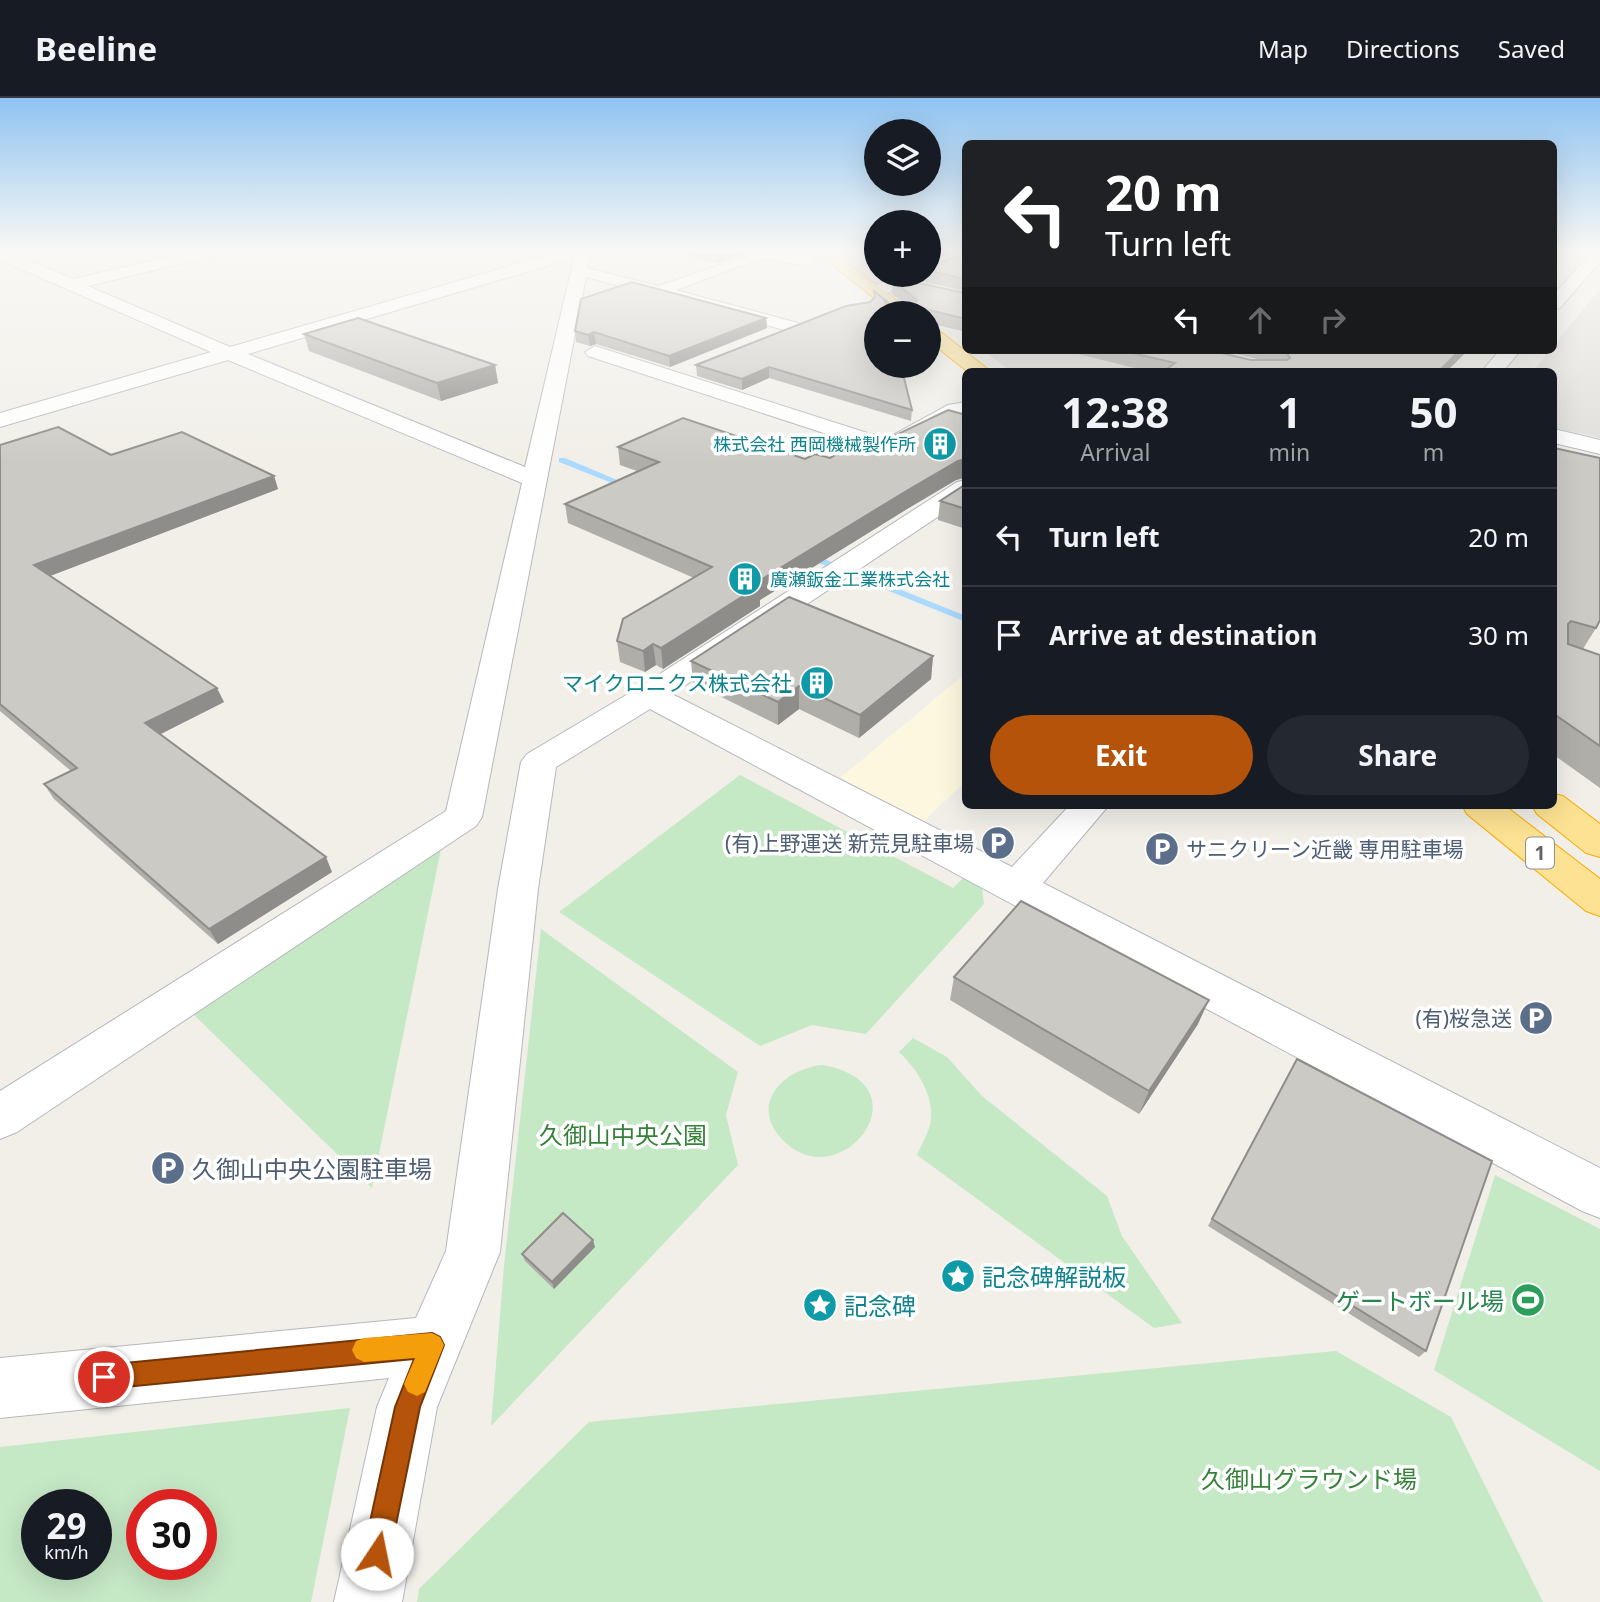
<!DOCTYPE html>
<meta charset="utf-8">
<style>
:root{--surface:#171b24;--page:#242831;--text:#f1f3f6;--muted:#9ea1a6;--line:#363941;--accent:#b45309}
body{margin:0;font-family:"Noto Sans","Noto Sans JP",sans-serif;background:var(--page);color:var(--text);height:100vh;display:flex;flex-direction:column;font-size:26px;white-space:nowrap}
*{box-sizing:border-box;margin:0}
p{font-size:23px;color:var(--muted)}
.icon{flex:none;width:38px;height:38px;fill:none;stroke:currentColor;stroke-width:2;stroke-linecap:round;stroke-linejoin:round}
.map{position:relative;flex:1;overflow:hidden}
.drawer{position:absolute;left:962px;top:270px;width:595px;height:441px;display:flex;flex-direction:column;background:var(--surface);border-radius:10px;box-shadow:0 7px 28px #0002}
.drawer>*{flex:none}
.hud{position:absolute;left:962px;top:42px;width:595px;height:214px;border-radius:10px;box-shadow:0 7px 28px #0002;background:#202124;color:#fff;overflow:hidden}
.tools{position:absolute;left:864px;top:21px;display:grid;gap:14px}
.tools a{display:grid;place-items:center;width:77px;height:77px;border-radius:50%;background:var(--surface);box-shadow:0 7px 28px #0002;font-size:35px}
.speed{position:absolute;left:21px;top:1391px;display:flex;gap:14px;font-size:35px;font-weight:700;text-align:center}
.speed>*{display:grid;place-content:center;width:91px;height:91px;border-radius:50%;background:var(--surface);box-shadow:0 7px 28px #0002;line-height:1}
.speed small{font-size:18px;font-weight:400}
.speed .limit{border:10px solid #d22;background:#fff;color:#111}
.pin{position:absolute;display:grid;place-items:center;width:60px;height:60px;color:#fff;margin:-30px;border:4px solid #fff;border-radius:50%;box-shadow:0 2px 7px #0007}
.me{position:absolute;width:77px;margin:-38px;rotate:11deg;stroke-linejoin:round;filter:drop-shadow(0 0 5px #0008)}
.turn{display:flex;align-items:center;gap:24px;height:147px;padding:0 28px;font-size:32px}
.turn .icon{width:91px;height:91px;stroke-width:2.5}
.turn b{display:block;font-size:49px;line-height:60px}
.lanes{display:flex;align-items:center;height:66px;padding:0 28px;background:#0003;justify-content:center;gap:35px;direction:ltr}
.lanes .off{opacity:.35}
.eta{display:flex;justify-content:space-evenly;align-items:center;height:119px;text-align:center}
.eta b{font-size:42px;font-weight:700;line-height:49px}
.button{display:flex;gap:14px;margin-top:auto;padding:14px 28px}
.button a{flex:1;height:80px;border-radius:42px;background:var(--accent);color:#fff;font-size:28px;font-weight:700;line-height:80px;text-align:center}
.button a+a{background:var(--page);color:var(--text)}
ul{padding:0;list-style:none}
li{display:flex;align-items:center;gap:21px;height:98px;padding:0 28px;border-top:2px solid var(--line)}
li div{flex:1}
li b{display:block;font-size:26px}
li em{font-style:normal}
header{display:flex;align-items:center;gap:42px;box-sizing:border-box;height:98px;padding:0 35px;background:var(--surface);border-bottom:2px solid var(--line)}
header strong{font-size:33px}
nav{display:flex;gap:38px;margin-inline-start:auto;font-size:24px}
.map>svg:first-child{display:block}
.commercial{fill:#fef7e0}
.industrial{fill:#e0deda}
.green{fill:#c5e8c5;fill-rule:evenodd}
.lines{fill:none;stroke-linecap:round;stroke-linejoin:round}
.stream{fill:#aadaff;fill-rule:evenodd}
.minor-casing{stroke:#b5b8bc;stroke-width:2}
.highway-casing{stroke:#f9ab00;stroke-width:2}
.minor{fill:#fff;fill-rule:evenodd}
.highway{fill:#fde293;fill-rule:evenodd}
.wall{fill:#afaea9}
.shaded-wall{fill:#8f8d8a}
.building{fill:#cccac5;stroke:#8f8d8a;stroke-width:2}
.route{fill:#b45309;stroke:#753606;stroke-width:2}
.slow{fill:#f59e0b}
.labels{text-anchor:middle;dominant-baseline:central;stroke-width:7;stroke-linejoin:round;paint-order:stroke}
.far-culture-label{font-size:18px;fill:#0d838f;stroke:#fff;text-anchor:end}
.shield{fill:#fff;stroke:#8f9295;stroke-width:2}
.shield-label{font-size:19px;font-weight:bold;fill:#5f6368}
.culture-label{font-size:21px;fill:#0d838f;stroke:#fff;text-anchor:end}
.service-label{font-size:21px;fill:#4e5e75;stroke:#fff;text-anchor:end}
.near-park-label{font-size:24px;fill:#348238;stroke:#fff}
.near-service-label{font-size:24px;fill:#4e5e75;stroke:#fff;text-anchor:start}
.near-culture-label{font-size:24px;fill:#0d838f;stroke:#fff;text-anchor:start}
.near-leisure-label{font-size:24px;fill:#27864d;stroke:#fff;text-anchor:end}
</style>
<header>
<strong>Beeline</strong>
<nav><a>Map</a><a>Directions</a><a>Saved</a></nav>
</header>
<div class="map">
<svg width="1600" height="1504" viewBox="0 0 1600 1504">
<rect width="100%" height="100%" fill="#f1efe8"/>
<path class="commercial" d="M966 575V683L924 723 840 680Z"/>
<g class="industrial">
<path d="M1600 191V340L1554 330V273H1533L1550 252H1554V247Z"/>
<path d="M982 252H1161L1252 273H1011Z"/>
</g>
<g class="green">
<path d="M740 677 953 790 964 779 982 790 984 806 866 936 812 927 760 948 559 814Z"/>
<path d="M442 746 372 1090 189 912Z"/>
<path d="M541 831 738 974 726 1017 738 1067 491 1328 504 1168Z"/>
<path d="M913 940 947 959 982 998 1107 1098 1122 1138 1182 1225 1154 1230 917 1057C921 1048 927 1037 930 1027 936 1000 918 972 899 954Z"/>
<path d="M823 967C931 987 838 1104 781 1040 749 1005 785 970 823 967Z"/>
<path d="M1495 1077 1600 1131V1373L1434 1272Z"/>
<path d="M1336 1253 1451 1319 1543 1504H417L419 1491 589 1324Z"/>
<path d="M350 1310 311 1504H0V1349ZM37 1407H96V1466H37ZM142 1407H201V1466H142Z"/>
</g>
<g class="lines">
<g class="stream">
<path d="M559 360H565L634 389 627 391 559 364Z"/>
<path d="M807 454 966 518V524L804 459 803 457Z"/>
</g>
<g class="minor-casing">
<g id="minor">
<path d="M0 153H7L73 181 194 153H223L221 156 88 188 230 249 562 153H591L587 170 658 188 749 157 745 153 808 156 816 161C801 175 780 159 764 162 735 167 704 183 676 192L798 225 801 229 798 233 792 234 586 179 482 719 476 728 17 1034 0 1041V993L446 713 522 385 228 262 0 329V315L211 254 0 162ZM574 160 525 369 248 256Z"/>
<path d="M1593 153H1600V164L1560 210 1554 211V196Z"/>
<path d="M904 177H926L924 180 882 197H870L868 193 870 189Z"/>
<path d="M595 248 886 341 948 307 966 304V316L888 356 588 258 585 254Z"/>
<path d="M1500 252H1521L1503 273H1482Z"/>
<path d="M1554 331 1600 342V356L1554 345Z"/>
<path d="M966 382V400L672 596 1012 769 1070 707H1109L1043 785 1600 1070V1120L1582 1113 650 611 556 669 538 791 500 1154 437 1309 402 1504H334L377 1309 389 1280 0 1320V1260L416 1220 446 1153 498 791 521 664 527 656 638 590 957 384Z"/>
</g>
</g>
<g class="highway-casing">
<g id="highway">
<path d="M815 153H832L913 215H893Z"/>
<path d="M929 229 936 230 990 273H967L929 243Z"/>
<path d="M1554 696 1563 698 1600 726V759L1586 755 1537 716 1532 707H1554Z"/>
<path d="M1462 707H1504L1600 781V818L1586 813 1467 716Z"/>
</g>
</g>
<use href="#minor" class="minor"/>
<use href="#highway" class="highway"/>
</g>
<g class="wall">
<path d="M669 153H744V156L717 165Z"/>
<path d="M929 153H960L932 162H929Z"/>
<path d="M966 155V193L920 183 921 177H929V168Z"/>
<path d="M893 183 966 195V234L929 225V215H900V205H904L892 196Z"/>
<path d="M874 193 889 205V215H877L912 312 911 323 769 280 742 292 697 278 696 267 870 204 874 200Z"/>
<path d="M766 220 767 230 670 269 596 246 590 248 576 244 575 233Z"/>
<path d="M304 236 495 267 498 285 441 303 309 253Z"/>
<path d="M1062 252H1209L1251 262H1262L1219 252H1468L1447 273H1147Z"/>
<path d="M966 317V380L956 382 907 411 760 502V508L663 571 656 567 645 574 620 564 617 543 694 480 568 425 565 406 637 373 620 367 618 349 805 361 830 360Z"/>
<path d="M0 347 111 357 274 378 278 391 50 478 224 604 160 636 332 774 218 846 54 701 44 686 71 673 0 613Z"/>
<path d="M1554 350 1599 363 1596 530 1583 551 1600 557V690L1554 657Z"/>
<path d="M966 386V431L938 422 940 403Z"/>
<path d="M933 558 931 581 859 640 799 611 778 627 693 585 691 563Z"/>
<path d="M954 879 1198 926 1139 1016 950 902Z"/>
<path d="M1297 961 1426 1253 1419 1259 1208 1128Z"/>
<path d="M595 1149 554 1191 525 1163 522 1156Z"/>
</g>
<g class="shaded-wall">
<path d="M744 153V156L717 165V154Z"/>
<path d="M932 153H960L932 162Z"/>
<path d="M1560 153H1566L1554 165V159Z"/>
<path d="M766 220 767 230 670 269 669 258Z"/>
<path d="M594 234 596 246 590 248 588 237Z"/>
<path d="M1460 252H1468L1447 273H1439Z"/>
<path d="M495 267 498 285 441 303 437 285Z"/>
<path d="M769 269V280L742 292V281Z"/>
<path d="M966 361 965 379 956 382 907 411 760 502V508L663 571 661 550 754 486 908 392 958 363Z"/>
<path d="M274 378 278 391 42 481 34 467Z"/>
<path d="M653 546 656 567 645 574 643 553Z"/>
<path d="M933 558 931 581 859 640 860 617Z"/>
<path d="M799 588V611L778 627V604Z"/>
<path d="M217 590 224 604 153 640 145 625Z"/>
<path d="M326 759 332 774 218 846 209 831Z"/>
<path d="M1209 902 1198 926 1139 1016 1149 993Z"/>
<path d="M593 1142 595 1149 554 1191 552 1184Z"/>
</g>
<g class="building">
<path d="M1554 153H1560L1554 159Z"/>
<path d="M966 155V181L929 173V168Z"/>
<path d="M898 181 966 195V221L900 205H914L917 202 893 183Z"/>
<path d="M632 184 766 220 669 258 594 234 588 237 575 233 581 201Z"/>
<path d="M874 193 889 205 885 204 888 215H877V268H901L912 312 769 269 742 281 696 267 846 208 870 204 875 199Z"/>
<path d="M358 220 495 267 437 285 304 236Z"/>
<path d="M1119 252H1209L1251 262H1287L1290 260 1285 253 1280 252H1460L1439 273H1164L1175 265Z"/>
<path d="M948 312 966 317V361L958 363 908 392 754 486 759 488 661 550 653 546 643 553 617 543 623 521 712 469 565 406 659 364 618 349 683 320 805 361 815 356 830 360 874 336 890 340Z"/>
<path d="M58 329 111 357 182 334 274 378 34 467 217 590 145 625 326 759 209 831 44 686 77 670 0 606V347Z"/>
<path d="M1554 350 1600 360V522L1596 530 1571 523 1568 526V546L1600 557V648L1554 616Z"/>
<path d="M966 386V411L940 403Z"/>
<path d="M789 499 933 558 860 617 799 588 778 604 691 563Z"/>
<path d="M1021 803 1209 902 1149 993 954 879Z"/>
<path d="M1297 961 1492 1063 1426 1253 1212 1121Z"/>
<path d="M563 1115 593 1142 552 1184 522 1156Z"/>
</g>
<linearGradient id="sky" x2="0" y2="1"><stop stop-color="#8fc3f1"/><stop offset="0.42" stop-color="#f9f8f5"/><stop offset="1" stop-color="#f9f8f5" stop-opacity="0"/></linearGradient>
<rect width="1600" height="364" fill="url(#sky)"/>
<path class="route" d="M432 1235 440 1239 444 1247 420 1309 390 1456 386 1465 377 1469 367 1465 363 1456 395 1309 414 1261 104 1291 95 1288 92 1279 95 1270 104 1267Z"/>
<path class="slow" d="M432 1235 440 1239 444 1247 425 1294 417 1298 408 1294 404 1286 415 1260 364 1264 356 1260 352 1252 356 1243 364 1240Z"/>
<defs>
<g id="building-disc" transform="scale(1.75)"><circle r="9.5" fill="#0f9aa8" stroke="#fff"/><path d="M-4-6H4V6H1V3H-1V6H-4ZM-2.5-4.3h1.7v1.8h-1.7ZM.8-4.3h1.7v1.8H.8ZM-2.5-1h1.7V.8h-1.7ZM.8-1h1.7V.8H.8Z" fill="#fff"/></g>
<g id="parking-disc" transform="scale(1.75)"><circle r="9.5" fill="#5c6f8a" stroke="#fff"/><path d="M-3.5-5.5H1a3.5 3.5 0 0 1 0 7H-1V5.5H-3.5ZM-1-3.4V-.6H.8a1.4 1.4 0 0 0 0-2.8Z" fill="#fff"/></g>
<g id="sight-disc" transform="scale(1.75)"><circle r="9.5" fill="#0f9aa8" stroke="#fff"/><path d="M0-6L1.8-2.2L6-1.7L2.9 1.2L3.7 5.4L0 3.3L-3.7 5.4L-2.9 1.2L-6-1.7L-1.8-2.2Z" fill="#fff"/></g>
<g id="stadium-disc" transform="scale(1.75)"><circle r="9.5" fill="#2e9e5b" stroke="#fff"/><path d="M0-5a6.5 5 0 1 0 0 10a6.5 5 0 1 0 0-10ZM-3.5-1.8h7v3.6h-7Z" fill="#fff"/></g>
</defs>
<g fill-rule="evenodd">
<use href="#building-disc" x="940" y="346"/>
<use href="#building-disc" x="745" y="481"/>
<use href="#building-disc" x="817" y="585"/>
<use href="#parking-disc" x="998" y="745"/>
<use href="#parking-disc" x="1162" y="751"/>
<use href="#parking-disc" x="1536" y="920"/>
<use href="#parking-disc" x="168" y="1070"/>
<use href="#sight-disc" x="958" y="1178"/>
<use href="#stadium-disc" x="1528" y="1202"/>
<use href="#sight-disc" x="820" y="1207"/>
</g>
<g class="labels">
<g class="far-culture-label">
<text x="916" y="346">株式会社 西岡機械製作所</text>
<text x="770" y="481" text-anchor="start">廣瀬鈑金工業株式会社</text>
</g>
<rect class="shield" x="1526" y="739.5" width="28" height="31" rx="5"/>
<g class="shield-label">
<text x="1540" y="755">1</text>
</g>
<g class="culture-label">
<text x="792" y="585">マイクロニクス株式会社</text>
</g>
<g class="service-label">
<text x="974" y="745">(有)上野運送 新荒見駐車場</text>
<text x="1186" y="751" text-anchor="start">サニクリーン近畿 専用駐車場</text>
<text x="1512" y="920">(有)桜急送</text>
</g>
<g class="near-park-label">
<text x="623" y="1036">久御山中央公園</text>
<text x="1309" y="1380">久御山グラウンド場</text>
</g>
<g class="near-service-label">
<text x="192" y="1070">久御山中央公園駐車場</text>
</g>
<g class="near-culture-label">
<text x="982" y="1178">記念碑解説板</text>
<text x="844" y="1207">記念碑</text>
</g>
<g class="near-leisure-label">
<text x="1504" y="1202">ゲートボール場</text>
</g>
</g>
</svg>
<div class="tools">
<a><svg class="icon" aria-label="layers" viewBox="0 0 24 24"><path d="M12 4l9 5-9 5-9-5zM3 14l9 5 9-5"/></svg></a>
<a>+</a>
<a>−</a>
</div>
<div class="speed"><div>29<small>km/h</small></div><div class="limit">30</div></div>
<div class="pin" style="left:104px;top:1279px;background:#d93025"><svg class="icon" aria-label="arrive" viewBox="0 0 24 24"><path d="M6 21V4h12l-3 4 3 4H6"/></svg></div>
<svg class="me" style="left:377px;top:1456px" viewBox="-20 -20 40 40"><circle r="19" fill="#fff"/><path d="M0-13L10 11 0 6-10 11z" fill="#b45309"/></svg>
<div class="hud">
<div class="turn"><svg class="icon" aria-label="left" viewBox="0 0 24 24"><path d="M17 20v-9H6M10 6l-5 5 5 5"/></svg><div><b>20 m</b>Turn left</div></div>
<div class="lanes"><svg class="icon" aria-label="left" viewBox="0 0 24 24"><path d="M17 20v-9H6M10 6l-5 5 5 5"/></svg><svg class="icon off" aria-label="ahead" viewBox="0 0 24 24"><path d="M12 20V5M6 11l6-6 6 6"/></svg><svg class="icon off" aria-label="right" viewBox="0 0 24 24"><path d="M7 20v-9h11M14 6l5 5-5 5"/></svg></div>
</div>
<section class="drawer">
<div class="eta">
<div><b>12:38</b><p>Arrival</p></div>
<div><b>1</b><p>min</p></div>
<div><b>50</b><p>m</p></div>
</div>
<ul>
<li><svg class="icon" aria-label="left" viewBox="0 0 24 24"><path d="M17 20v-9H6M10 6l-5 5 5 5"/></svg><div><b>Turn left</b></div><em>20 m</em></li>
<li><svg class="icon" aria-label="arrive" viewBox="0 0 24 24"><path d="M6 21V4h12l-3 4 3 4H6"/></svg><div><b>Arrive at destination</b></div><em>30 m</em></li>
</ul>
<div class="button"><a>Exit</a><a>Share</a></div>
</section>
</div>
